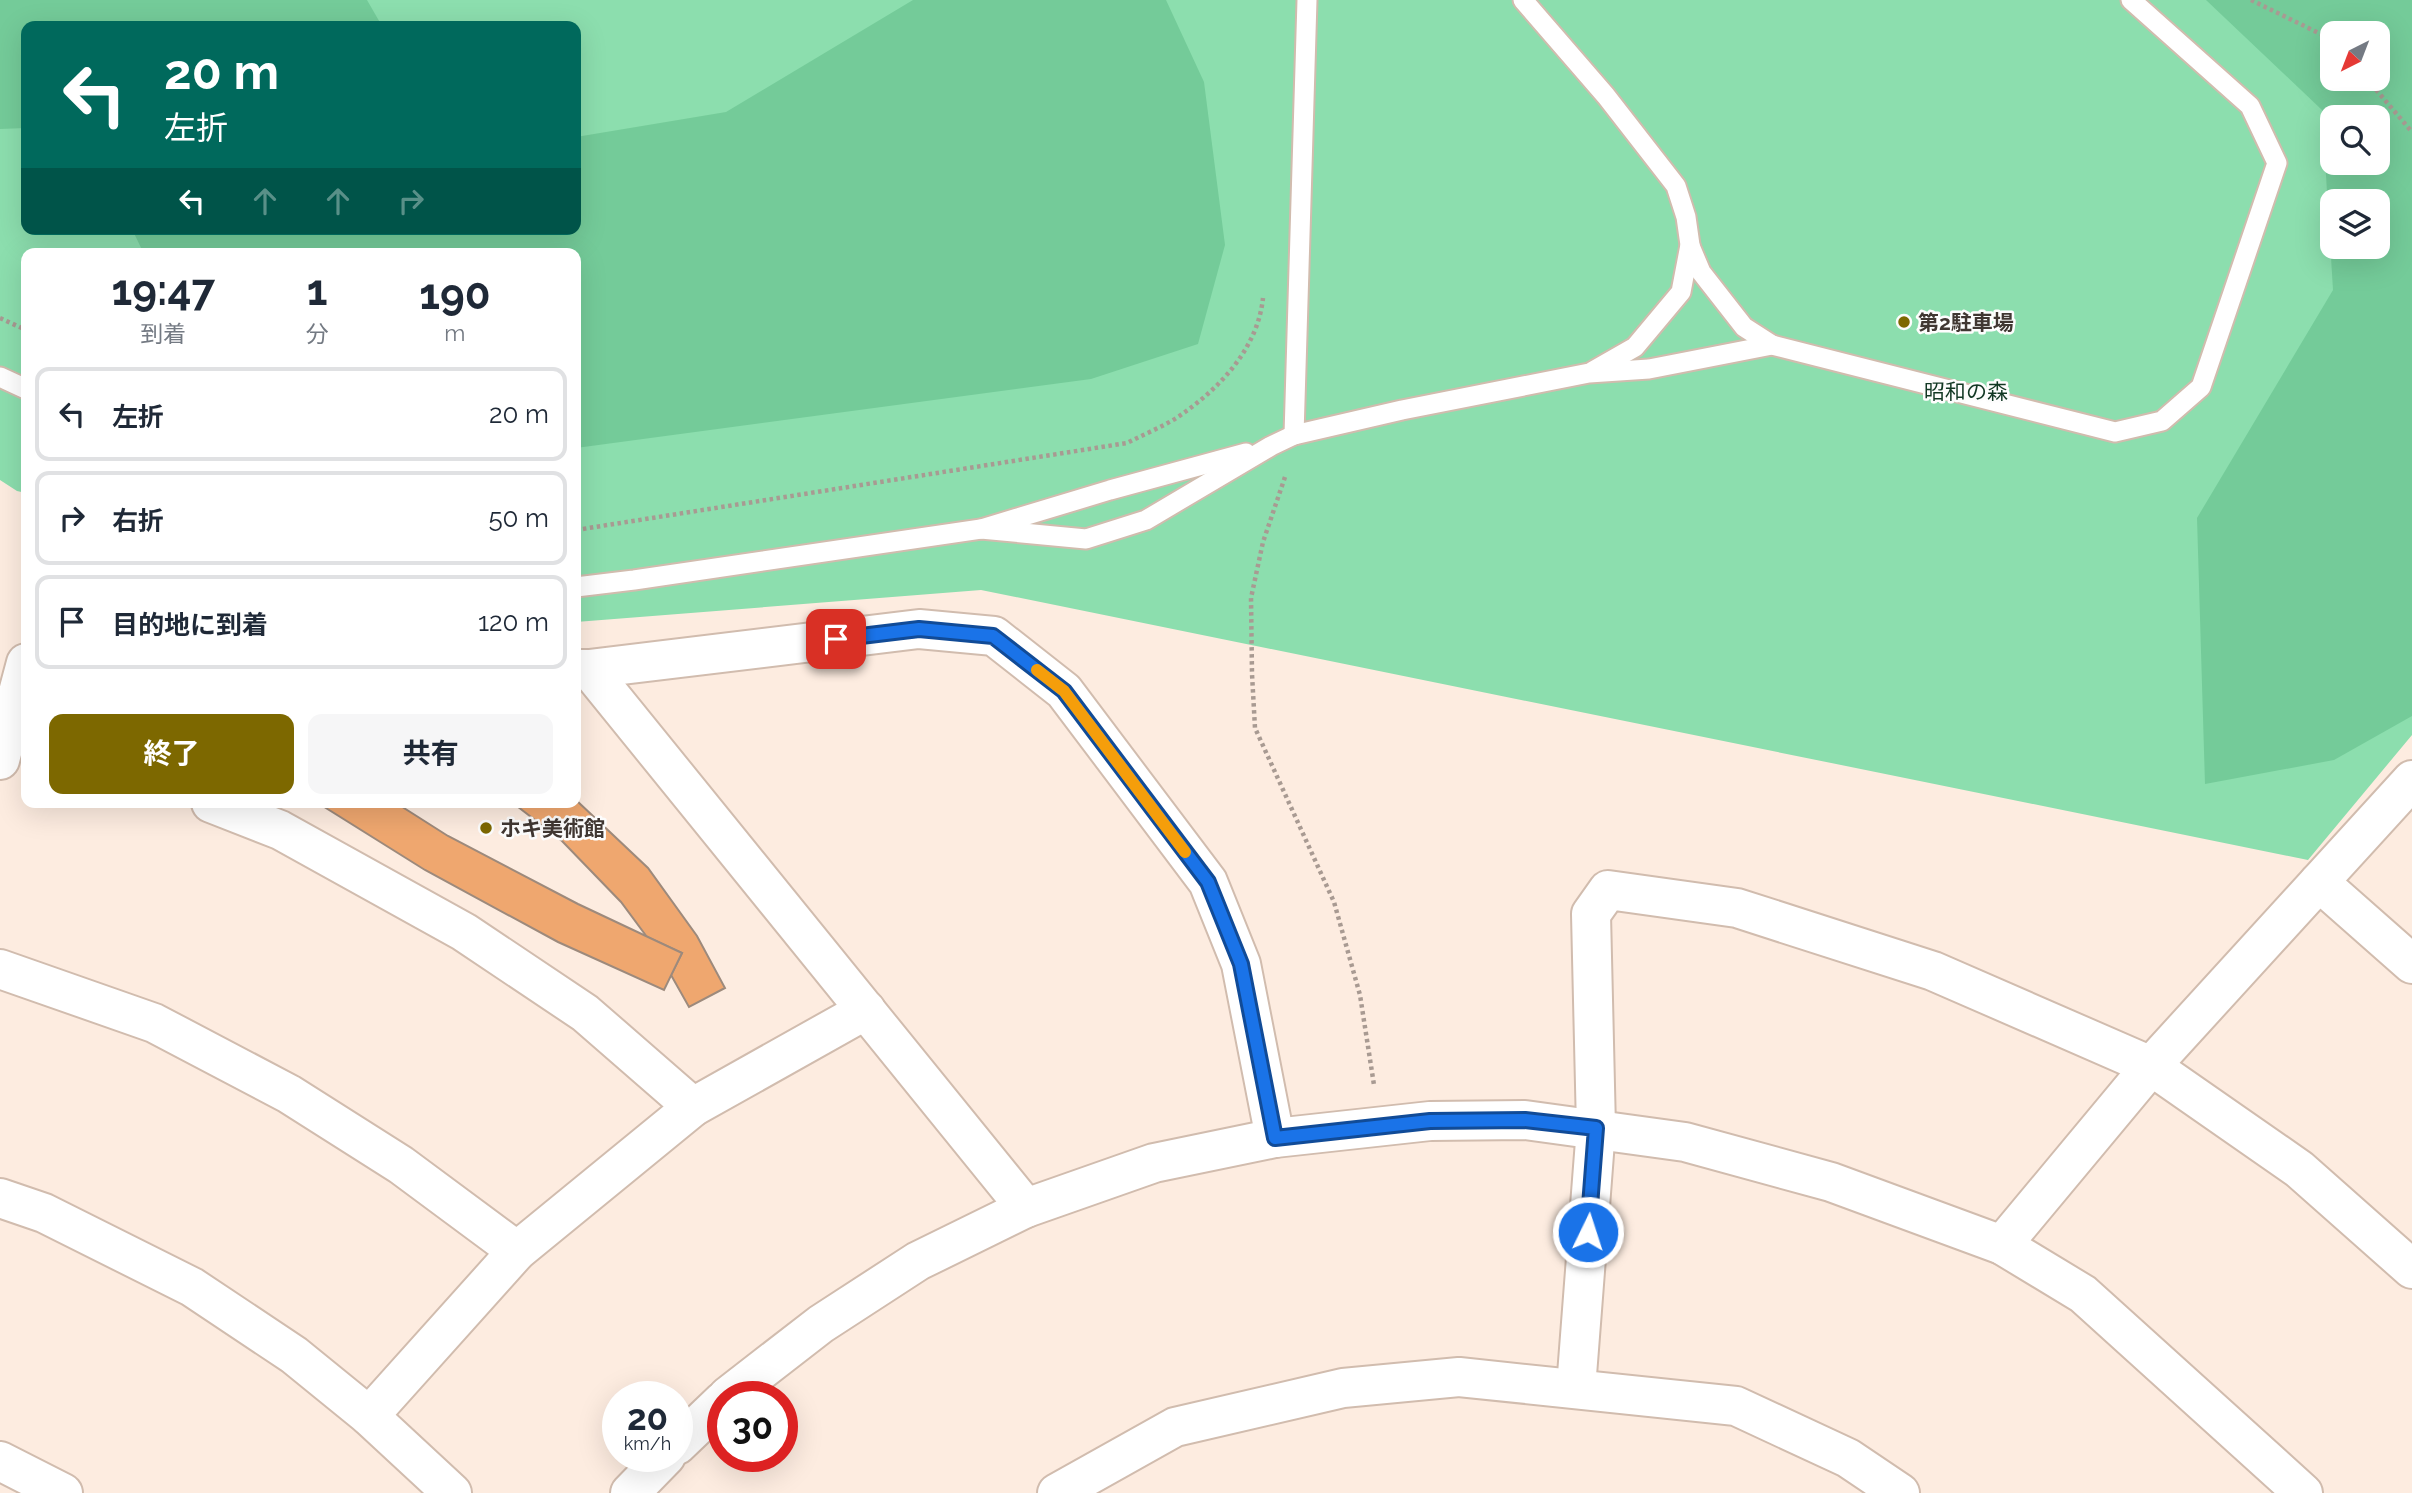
<!DOCTYPE html>
<html lang="ja">
<meta charset="utf-8">
<style>
:root{--surface:#fff;--page:#f6f6f7;--text:#1f2937;--muted:#747a83;--line:#e0e1e3;--accent:#7d6800}
body{margin:0;font-family:Raleway,"Noto Sans JP",sans-serif;background:var(--page);color:var(--text);height:100vh;display:flex;flex-direction:column;font-size:26px;white-space:nowrap}
*{box-sizing:border-box;margin:0}
p{font-size:23px;color:var(--muted)}
.icon{flex:none;width:38px;height:38px;fill:none;stroke:currentColor;stroke-width:2;stroke-linecap:round;stroke-linejoin:round}
.map{position:relative;flex:1;overflow:hidden}
.details{position:absolute;left:21px;top:248px;width:560px;height:560px;display:flex;flex-direction:column;background:var(--surface);border-radius:14px;box-shadow:0 7px 28px #0002}
.details>*{flex:none}
.banner{position:absolute;left:21px;top:21px;width:560px;height:214px;border-radius:14px;box-shadow:0 7px 28px #0002;background:#00695c;color:#fff;overflow:hidden}
.needle{width:46px;rotate:222deg}
.buttons{position:absolute;left:2320px;top:21px;display:grid;gap:14px}
.buttons a{display:grid;place-items:center;width:70px;height:70px;border-radius:14px;background:var(--surface);box-shadow:0 7px 28px #0002;font-size:35px}
.speed{position:absolute;left:602px;top:1381px;display:flex;gap:14px;font-size:35px;font-weight:700;text-align:center}
.speed>*{display:grid;place-content:center;width:91px;height:91px;border-radius:50%;background:var(--surface);box-shadow:0 7px 28px #0002;line-height:1}
.speed small{font-size:18px;font-weight:400}
.speed .limit{border:10px solid #d22;background:#fff;color:#111}
.pin{position:absolute;display:grid;place-items:center;width:60px;height:60px;color:#fff;margin:-30px;border-radius:14px;box-shadow:0 4px 10px #0006}
.me{position:absolute;width:77px;margin:-38px;rotate:4deg;stroke-linejoin:round;filter:drop-shadow(0 0 5px #0008)}
.turn{display:flex;align-items:center;gap:24px;height:147px;padding:0 28px;font-size:32px}
.turn .icon{width:91px;height:91px;stroke-width:2.5}
.turn b{display:block;font-size:49px;line-height:60px}
.lanes{display:flex;align-items:center;height:66px;padding:0 28px;background:#0003;justify-content:center;gap:35px;direction:ltr}
.lanes .off{opacity:.35}
.eta{display:flex;justify-content:space-evenly;align-items:center;height:119px;text-align:center}
.eta b{font-size:42px;font-weight:700;line-height:49px}
.cta{display:flex;gap:14px;margin-top:auto;padding:14px 28px}
.cta a{flex:1;height:80px;border-radius:14px;background:var(--accent);color:#fff;font-size:28px;font-weight:700;line-height:80px;text-align:center}
.cta a+a{background:var(--page);color:var(--text)}
ul{padding:0;list-style:none}
li{display:flex;align-items:center;gap:21px;height:94px;margin:0 14px 10px;padding:0 14px;border:4px solid var(--line);border-radius:14px}
li div{flex:1}
li b{display:block;font-size:26px}
li em{font-style:normal}
.map>svg:first-child{display:block}
.green{fill:#8cdeae;fill-rule:evenodd}
.forest{fill:#74cb99;fill-rule:evenodd}
.building{fill:#efa76f;stroke:#9d8a7c;stroke-width:2}
.lines{fill:none;stroke-linecap:round;stroke-linejoin:round}
.lane-casing{stroke:#d1bcae;stroke-width:23}
.street-casing{stroke:#d1bcae;stroke-width:42}
.secondary-casing{stroke:#d1bcae;stroke-width:42}
.path{stroke:#a89a92;stroke-width:4.5;stroke-dasharray:3.5 3.5;stroke-linecap:butt}
.lane{stroke:#fff;stroke-width:19}
.street{stroke:#fff;stroke-width:38}
.secondary{stroke:#fff;stroke-width:38}
.route-casing{stroke:#114b97;stroke-width:18}
.route{stroke:#1a73e8;stroke-width:12}
.slow{stroke:#f59e0b;stroke-width:12}
.poi-dot{fill:#7d6800;stroke:#fdfdfd;stroke-width:2.5}
.labels{text-anchor:middle;dominant-baseline:central;stroke-width:5;stroke-linejoin:round;paint-order:stroke}
.poi-label{font-size:21px;font-weight:bold;fill:#403732;stroke:#fdfdfd;text-anchor:start}
.park-label{font-size:21px;fill:#123824;stroke:#fdfdfd}
</style>
<div class="map">
<svg width="2412" height="1493" viewBox="0 0 2412 1493">
<rect width="100%" height="100%" fill="#fdece0"/>
<path class="green" d="M0 0H2412V735L2308 860 981 590 576 622V254H26V493L17 491 0 480ZM26 26H576V229H26ZM2333 33H2378V79H2333ZM2333 117H2378V163H2333ZM2333 201H2378V247H2333Z"/>
<g class="forest">
<path d="M0 0H367L382 26H26V128L0 129Z"/>
<path d="M913 0H1166L1204 82 1225 245 1198 344 1091 379 576 448V254H144L132 229H576V137L726 112Z"/>
<path d="M2206 0H2412V716L2334 760 2205 784 2197 518 2333 290 2322 110ZM2333 33H2378V79H2333ZM2333 117H2378V163H2333ZM2333 201H2378V247H2333Z"/>
</g>
<g class="building">
<path d="M576 800 648 868 697 936 725 988 689 1007 671 975 682 953 647 937 621 902 562 841 513 803H576Z"/>
<path d="M318 803H396L448 836 578 904 682 953 664 990 558 942 425 870Z"/>
</g>
<g class="lines">
<g class="lane-casing">
<g id="lane">
<path d="M1523 0 1606 96 1676 186 1686 217 1690 245 1681 292 1635 347 1593 371"/>
<path d="M1690 246 1701 272 1744 327 1772 345"/>
<path d="M0 377 26 389"/>
<path d="M1294 435 1307 0"/>
<path d="M981 529 1086 539 1146 520 1271 446 1294 435 1402 410 1589 373 1649 369 1772 345 2115 432 2162 421 2201 387 2277 163 2250 106 2131 0"/>
<path d="M576 587 634 580 981 529 1110 490 1246 453"/>
</g>
</g>
<g class="street-casing">
<g id="street">
<path d="M576 669H589L919 629 994 636 1064 691 1208 882 1241 964 1275 1138"/>
<path d="M589 669 1026 1208"/>
<path d="M0 760 26 663"/>
<path d="M211 803 280 830 464 932 585 1013 693 1107"/>
<path d="M2319 882 2412 964"/>
<path d="M0 969 154 1023 289 1094 401 1165 517 1251"/>
<path d="M0 1198 44 1213 192 1287 294 1355 369 1416 517 1251 693 1107 866 1010"/>
<path d="M2002 1245 2151 1066 2412 780"/>
<path d="M1576 1388 1596 1128 1591 914 1608 890 1737 908 1933 971 2151 1066 2299 1169 2412 1269"/>
<path d="M369 1416 452 1493"/>
<path d="M1057 1493 1175 1427 1343 1388 1459 1377 1736 1406 1848 1458 1900 1493"/>
</g>
</g>
<g class="secondary-casing">
<g id="secondary">
<path d="M728 1396 821 1324 918 1261 1026 1208 1154 1163 1275 1138 1430 1121 1525 1120 1685 1142 1831 1182 2002 1245 2083 1294 2303 1493"/>
<path d="M677 1445 723 1401"/>
<path d="M0 1461 63 1493"/>
<path d="M630 1493 666 1456"/>
</g>
</g>
<g class="path">
<path d="M2251 0 2333 40"/>
<path d="M2367 79 2412 132"/>
<path d="M0 318 26 330"/>
<path d="M1285 477 1263 542 1251 598 1252 674 1255 728 1334 902 1360 995 1374 1085"/>
<path d="M576 530 1127 443C1146 433 1168 425 1185 412 1223 385 1258 346 1263 298"/>
</g>
<use href="#lane" class="lane"/>
<use href="#street" class="street"/>
<use href="#secondary" class="secondary"/>
</g>
<g class="lines">
<g class="route-casing">
<path id="route" d="M836 639 919 629 993 636 1064 691 1208 882 1241 964 1275 1138 1430 1121 1525 1120 1596 1128 1588 1232"/>
</g>
<use href="#route" class="route"/>
<path class="slow" d="M1037 670 1064 691 1185 852"/>
</g>
<g class="poi-dot">
<circle cx="1904" cy="322" r="7"/>
<circle cx="486" cy="828" r="7"/>
</g>
<g class="labels">
<g class="poi-label">
<text x="1918" y="322">第2駐車場</text>
<text x="500" y="828">ホキ美術館</text>
</g>
<g class="park-label">
<text x="1966" y="391">昭和の森</text>
</g>
</g>
</svg>
<div class="buttons">
<a><svg class="needle" viewBox="-14 -14 28 28"><path d="M0-13l5 13h-10z" fill="#e53935"/><path d="M0 13l5-13h-10z" fill="#747a83"/></svg></a>
<a><svg class="icon" aria-label="search" viewBox="0 0 24 24"><circle cx="10" cy="10" r="6"/><path d="M15 15l6 6"/></svg></a>
<a><svg class="icon" aria-label="layers" viewBox="0 0 24 24"><path d="M12 4l9 5-9 5-9-5zM3 14l9 5 9-5"/></svg></a>
</div>
<div class="speed"><div>20<small>km/h</small></div><div class="limit">30</div></div>
<div class="pin" style="left:836px;top:639px;background:#d93025"><svg class="icon" aria-label="arrive" viewBox="0 0 24 24"><path d="M6 21V4h12l-3 4 3 4H6"/></svg></div>
<svg class="me" style="left:1588px;top:1232px" viewBox="-20 -20 40 40"><circle r="17" fill="#1a73e8" stroke="#fff" stroke-width="3"/><path d="M0-11L8 9 0 5-8 9z" fill="#fff"/></svg>
<div class="banner">
<div class="turn"><svg class="icon" aria-label="left" viewBox="0 0 24 24"><path d="M17 20v-9H6M10 6l-5 5 5 5"/></svg><div><b>20 m</b>左折</div></div>
<div class="lanes"><svg class="icon" aria-label="left" viewBox="0 0 24 24"><path d="M17 20v-9H6M10 6l-5 5 5 5"/></svg><svg class="icon off" aria-label="ahead" viewBox="0 0 24 24"><path d="M12 20V5M6 11l6-6 6 6"/></svg><svg class="icon off" aria-label="ahead" viewBox="0 0 24 24"><path d="M12 20V5M6 11l6-6 6 6"/></svg><svg class="icon off" aria-label="right" viewBox="0 0 24 24"><path d="M7 20v-9h11M14 6l5 5-5 5"/></svg></div>
</div>
<section class="details">
<div class="eta">
<div><b>19:47</b><p>到着</p></div>
<div><b>1</b><p>分</p></div>
<div><b>190</b><p>m</p></div>
</div>
<ul>
<li><svg class="icon" aria-label="left" viewBox="0 0 24 24"><path d="M17 20v-9H6M10 6l-5 5 5 5"/></svg><div><b>左折</b></div><em>20 m</em></li>
<li><svg class="icon" aria-label="right" viewBox="0 0 24 24"><path d="M7 20v-9h11M14 6l5 5-5 5"/></svg><div><b>右折</b></div><em>50 m</em></li>
<li><svg class="icon" aria-label="arrive" viewBox="0 0 24 24"><path d="M6 21V4h12l-3 4 3 4H6"/></svg><div><b>目的地に到着</b></div><em>120 m</em></li>
</ul>
<div class="cta"><a>終了</a><a>共有</a></div>
</section>
</div>
